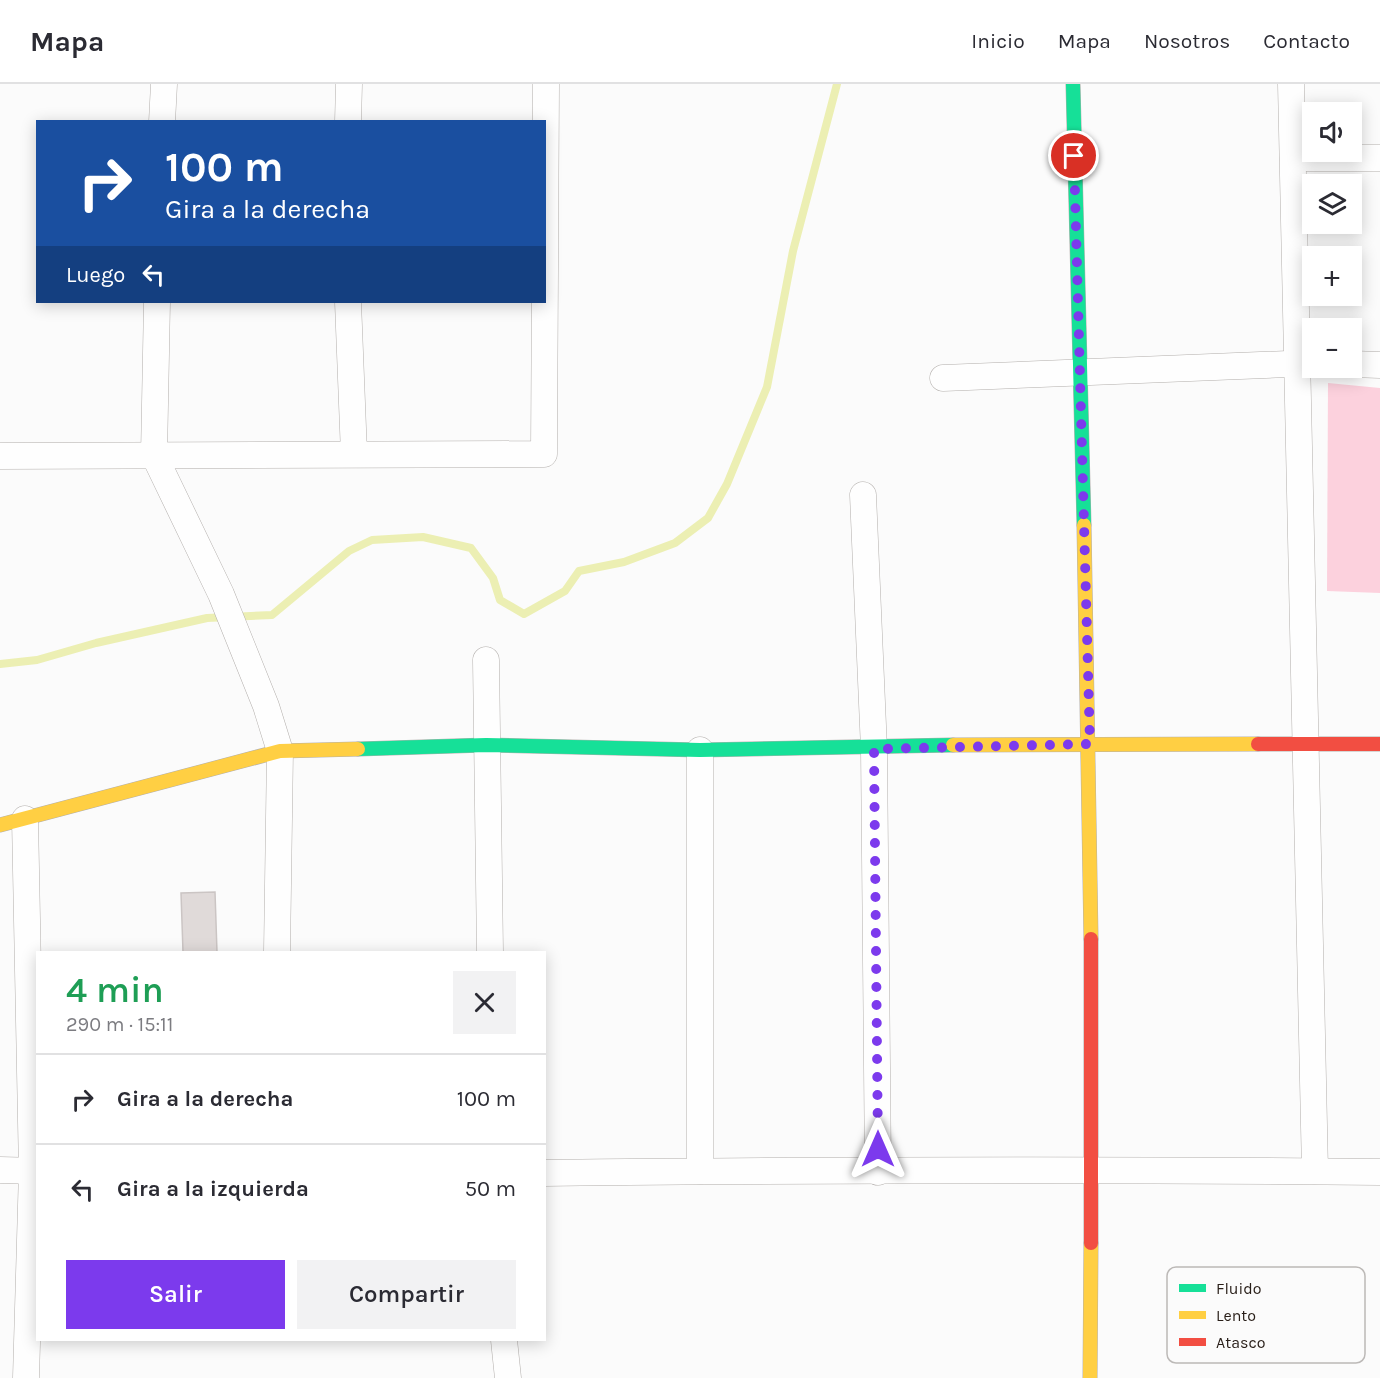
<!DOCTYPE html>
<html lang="es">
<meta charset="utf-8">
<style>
:root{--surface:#fff;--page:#f2f2f3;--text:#2b2b33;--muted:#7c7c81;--line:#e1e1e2;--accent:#7c3aed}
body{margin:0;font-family:Karla,sans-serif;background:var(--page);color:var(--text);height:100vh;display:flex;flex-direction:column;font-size:22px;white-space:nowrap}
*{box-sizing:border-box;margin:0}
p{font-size:20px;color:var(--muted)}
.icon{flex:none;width:33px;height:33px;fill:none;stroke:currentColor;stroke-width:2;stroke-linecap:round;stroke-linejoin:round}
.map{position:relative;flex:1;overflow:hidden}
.sheet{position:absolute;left:36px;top:867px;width:510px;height:390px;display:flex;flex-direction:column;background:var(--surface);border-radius:0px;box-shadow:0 3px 15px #0003}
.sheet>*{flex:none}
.top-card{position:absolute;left:36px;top:36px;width:510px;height:183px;border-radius:0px;box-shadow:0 3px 15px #0003;background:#1a4fa0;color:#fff;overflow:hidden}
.fabs{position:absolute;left:1302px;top:18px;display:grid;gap:12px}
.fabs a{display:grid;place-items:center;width:60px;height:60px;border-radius:0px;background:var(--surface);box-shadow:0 3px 15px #0003;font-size:30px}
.pin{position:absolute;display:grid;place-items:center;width:51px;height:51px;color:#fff;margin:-26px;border:3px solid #fff;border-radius:50%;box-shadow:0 2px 6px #0007}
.me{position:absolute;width:66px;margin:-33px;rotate:0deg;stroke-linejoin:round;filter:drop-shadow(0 0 4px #0008)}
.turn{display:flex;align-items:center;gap:21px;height:126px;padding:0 30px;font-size:27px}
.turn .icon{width:78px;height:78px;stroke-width:2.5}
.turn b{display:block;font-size:42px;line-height:51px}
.then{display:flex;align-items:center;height:57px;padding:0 30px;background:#0003;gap:12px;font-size:22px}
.round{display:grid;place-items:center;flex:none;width:63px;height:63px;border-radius:0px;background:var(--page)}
.overview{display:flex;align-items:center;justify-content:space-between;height:102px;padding:0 30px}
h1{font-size:36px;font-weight:600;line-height:45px;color:#1e9e55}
.primary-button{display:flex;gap:12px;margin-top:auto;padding:12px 30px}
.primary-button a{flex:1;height:69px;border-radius:0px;background:var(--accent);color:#fff;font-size:24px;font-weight:600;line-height:69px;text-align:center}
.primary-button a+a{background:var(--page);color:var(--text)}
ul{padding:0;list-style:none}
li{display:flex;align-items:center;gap:18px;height:90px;padding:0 30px;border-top:2px solid var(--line)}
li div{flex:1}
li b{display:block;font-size:22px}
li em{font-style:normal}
header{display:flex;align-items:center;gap:36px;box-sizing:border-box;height:84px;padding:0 30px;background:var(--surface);border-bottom:2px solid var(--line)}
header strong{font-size:28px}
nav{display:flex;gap:33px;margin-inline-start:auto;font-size:21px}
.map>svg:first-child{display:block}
.green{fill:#fcd1dd}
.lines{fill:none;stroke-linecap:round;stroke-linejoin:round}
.stream{stroke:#ecefb3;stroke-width:8}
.building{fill:#e0dad9;stroke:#cbc5c4;stroke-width:1.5}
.street-casing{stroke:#b3afac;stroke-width:27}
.fast-casing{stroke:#b3afac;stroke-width:15}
.slow-casing{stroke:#b3afac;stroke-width:15}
.jam-casing{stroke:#b3afac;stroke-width:15}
.street{stroke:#fefefe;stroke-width:26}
.fast{stroke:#16e098;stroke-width:14}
.slow{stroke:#ffcf43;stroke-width:14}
.jam{stroke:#f24e42;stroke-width:14}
.route{stroke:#7c3aed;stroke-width:10;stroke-dasharray:0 18}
.key{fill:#fbfbfb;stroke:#bcb9b7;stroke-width:1.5}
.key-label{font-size:16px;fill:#281e18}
</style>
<header>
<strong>Mapa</strong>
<nav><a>Inicio</a><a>Mapa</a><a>Nosotros</a><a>Contacto</a></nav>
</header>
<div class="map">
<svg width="1380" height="1294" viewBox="0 0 1380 1294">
<rect width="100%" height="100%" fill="#fbfbfb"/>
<path class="green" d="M1328 299 1380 304V509L1327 507Z"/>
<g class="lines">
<path class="stream" d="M0 580 37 576 96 559 207 534 272 531 349 467 372 456 423 453 471 464 493 494 500 516 524 530 565 507 579 487 624 478 675 459 708 434 727 400 767 303 793 167 837 0"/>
</g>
<path class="building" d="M215 808 217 868H183L181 809Z"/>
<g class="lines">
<g class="street-casing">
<g id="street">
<path d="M1291 0 1315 1087"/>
<path d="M162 38 164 0"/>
<path d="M348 38 349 0"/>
<path d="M1293 74H1380"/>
<path d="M157 218 154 371 221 510 266 622 280 667 277 868"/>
<path d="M348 218 354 370"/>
<path d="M1352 280 1380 281"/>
<path d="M943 294 1312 279"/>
<path d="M0 372 544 370 546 0"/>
<path d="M863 411 874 665 878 1088"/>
<path d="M486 576 490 868"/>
<path d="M25 735 32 1087 26 1294"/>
<path d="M0 1086 38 1087"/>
<path d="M700 1087V666"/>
<path d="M544 1089C823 1086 1101 1085 1380 1088"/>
<path d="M504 1256 508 1294"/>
</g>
</g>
<g class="fast-casing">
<g id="fast">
<path d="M1073 0 1084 441"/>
<path d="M358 665 486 661 700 666 953 661"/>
</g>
</g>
<g class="slow-casing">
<g id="slow">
<path d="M1084 441 1091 855"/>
<path d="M953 661 1258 660"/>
<path d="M0 741 280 667 358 665"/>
<path d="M1090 1294 1091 1159"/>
</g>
</g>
<g class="jam-casing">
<g id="jam">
<path d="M1258 660H1380"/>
<path d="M1091 855V1159"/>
</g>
</g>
<use href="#street" class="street"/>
<use href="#fast" class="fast"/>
<use href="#slow" class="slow"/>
<use href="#jam" class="jam"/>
</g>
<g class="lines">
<path class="route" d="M878 1065 874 665 1090 660 1074 72"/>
</g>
<rect x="1167" y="1183" width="198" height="96" rx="9" class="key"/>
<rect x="1179" y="1200" width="27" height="8" fill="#16e098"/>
<rect x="1179" y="1227" width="27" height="8" fill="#ffcf43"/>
<rect x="1179" y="1254" width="27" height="8" fill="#f24e42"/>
<g class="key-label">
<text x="1216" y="1210">Fluido</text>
<text x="1216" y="1237">Lento</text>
<text x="1216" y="1264">Atasco</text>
</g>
</svg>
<div class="fabs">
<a><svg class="icon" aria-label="sound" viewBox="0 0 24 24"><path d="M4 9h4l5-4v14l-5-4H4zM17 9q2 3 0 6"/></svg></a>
<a><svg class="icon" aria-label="layers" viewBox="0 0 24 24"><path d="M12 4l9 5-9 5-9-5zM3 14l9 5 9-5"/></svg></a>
<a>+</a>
<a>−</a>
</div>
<div class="pin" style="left:1074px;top:72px;background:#d93025"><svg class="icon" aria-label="arrive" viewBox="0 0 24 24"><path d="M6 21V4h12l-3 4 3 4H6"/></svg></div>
<svg class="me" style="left:878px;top:1065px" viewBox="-20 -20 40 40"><path d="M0-17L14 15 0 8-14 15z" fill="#7c3aed" stroke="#fff" stroke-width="4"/></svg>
<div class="top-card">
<div class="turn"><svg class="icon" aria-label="right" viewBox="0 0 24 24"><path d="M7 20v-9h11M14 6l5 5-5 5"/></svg><div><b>100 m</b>Gira a la derecha</div></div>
<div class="then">Luego<svg class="icon" aria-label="left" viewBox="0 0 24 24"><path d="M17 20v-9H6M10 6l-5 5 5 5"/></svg></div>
</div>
<section class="sheet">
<div class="overview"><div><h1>4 min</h1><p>290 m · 15:11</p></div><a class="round"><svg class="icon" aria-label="close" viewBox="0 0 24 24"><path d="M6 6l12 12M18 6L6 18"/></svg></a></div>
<ul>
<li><svg class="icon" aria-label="right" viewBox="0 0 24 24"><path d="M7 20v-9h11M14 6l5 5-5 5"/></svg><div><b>Gira a la derecha</b></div><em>100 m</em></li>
<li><svg class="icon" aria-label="left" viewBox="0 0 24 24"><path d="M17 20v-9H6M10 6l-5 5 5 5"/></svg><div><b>Gira a la izquierda</b></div><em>50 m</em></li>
</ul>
<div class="primary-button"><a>Salir</a><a>Compartir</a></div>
</section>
</div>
